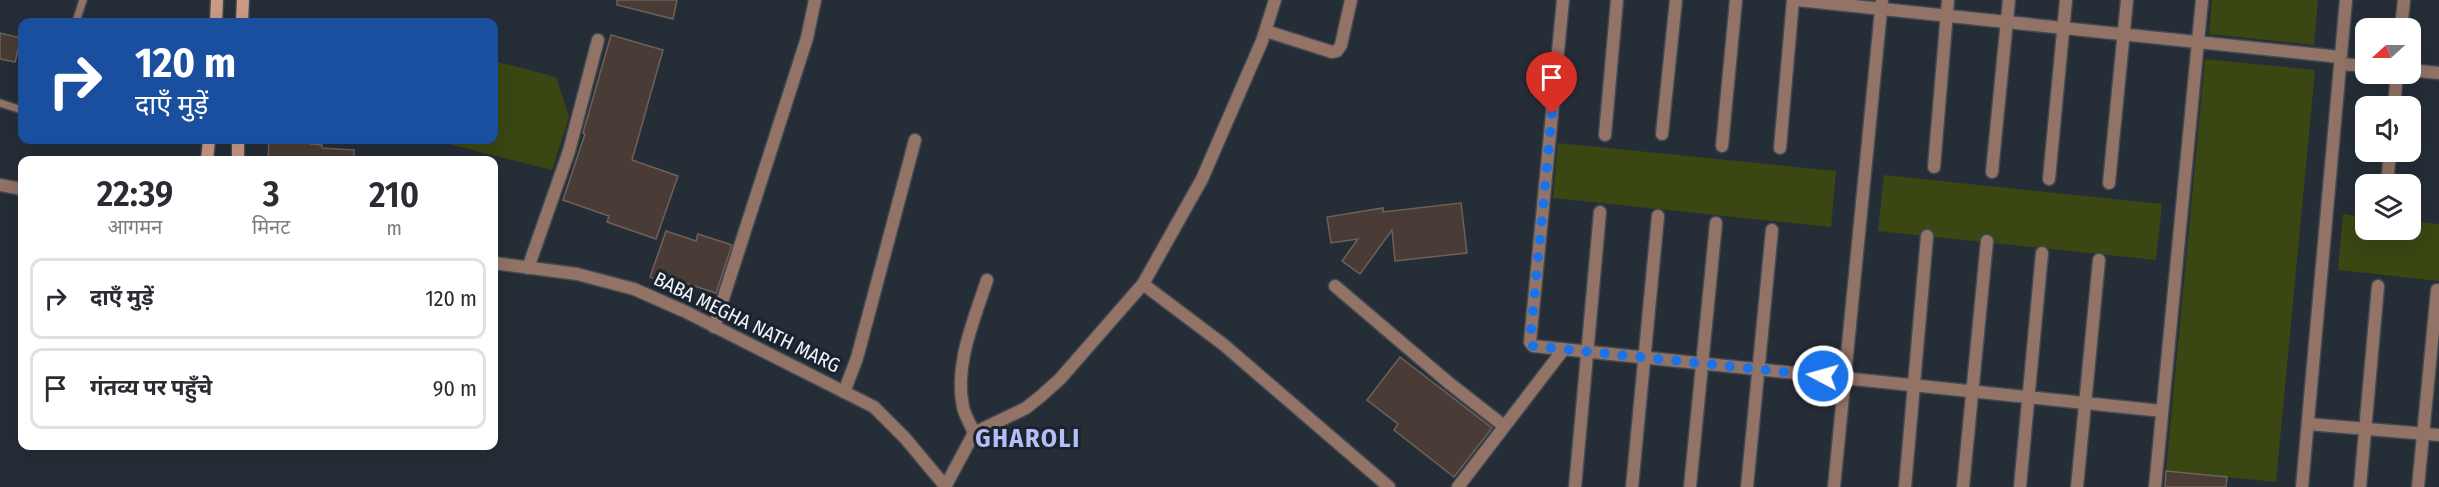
<!DOCTYPE html>
<html lang="hi">
<meta charset="utf-8">
<style>
:root{--surface:#fff;--page:#f2f2f3;--text:#2b2b33;--muted:#7c7c81;--line:#e1e1e2}
body{margin:0;font-family:"Fira Sans Condensed","Noto Sans Devanagari",sans-serif;background:var(--page);color:var(--text);height:100vh;display:flex;flex-direction:column;font-size:22px;white-space:nowrap}
*{box-sizing:border-box;margin:0}
p{font-size:20px;color:var(--muted)}
.icon{flex:none;width:33px;height:33px;fill:none;stroke:currentColor;stroke-width:2;stroke-linecap:round;stroke-linejoin:round}
.map{position:relative;flex:1;overflow:hidden}
.details{position:absolute;left:18px;top:156px;width:480px;height:294px;display:flex;flex-direction:column;background:var(--surface);border-radius:12px;box-shadow:0 6px 24px #0002}
.details>*{flex:none}
.hud{position:absolute;left:18px;top:18px;width:480px;height:126px;border-radius:12px;box-shadow:0 6px 24px #0002;background:#1a4fa0;color:#fff;overflow:hidden}
.needle{width:39px;rotate:249deg}
.controls{position:absolute;left:2355px;top:18px;display:grid;gap:12px}
.controls a{display:grid;place-items:center;width:66px;height:66px;border-radius:12px;background:var(--surface);box-shadow:0 6px 24px #0002;font-size:30px}
.pin{position:absolute;display:grid;place-items:center;width:51px;height:51px;color:#fff;margin:-62px -26px;border-radius:50% 50% 50% 0;rotate:-45deg;box-shadow:0 0 6px #0007}
.pin .icon{rotate:45deg}
.me{position:absolute;width:66px;margin:-33px;rotate:276deg;stroke-linejoin:round;filter:drop-shadow(0 0 4px #0008)}
.turn{display:flex;align-items:center;gap:21px;height:126px;padding:0 18px;font-size:27px}
.turn .icon{width:78px;height:78px;stroke-width:2.5}
.turn b{display:block;font-size:42px;line-height:51px}
.eta{display:flex;justify-content:space-evenly;align-items:center;height:102px;text-align:center}
.eta b{font-size:36px;font-weight:600;line-height:42px}
ul{padding:0;list-style:none}
li{display:flex;align-items:center;gap:18px;height:81px;margin:0 12px 9px;padding:0 6px;border:3px solid var(--line);border-radius:12px}
li div{flex:1}
li b{display:block;font-size:22px}
li em{font-style:normal}
.map>svg:first-child{display:block}
.green{fill:#3a4712}
.building{fill:#493b35;stroke:#6f6059;stroke-width:1.5}
.lines{fill:none;stroke-linecap:round;stroke-linejoin:round}
.lane-casing{stroke:#414953;stroke-width:10}
.street-casing{stroke:#414953;stroke-width:15}
.secondary-casing{stroke:#414953;stroke-width:15}
.lane{stroke:#927366;stroke-width:7}
.street{stroke:#927366;stroke-width:12}
.secondary{stroke:#cc9b85;stroke-width:12}
.route{stroke:#1a73e8;stroke-width:10;stroke-dasharray:0 18}
.labels{text-anchor:middle;dominant-baseline:central;stroke-width:6;stroke-linejoin:round;paint-order:stroke}
.street-label{font-size:20px;fill:#eff5fc;stroke:#1b232d}
.district-label{font-size:26px;font-weight:bold;letter-spacing:1.5px;fill:#b4bef6;stroke:#1b232d}
</style>
<div class="map">
<svg width="2439" height="487" viewBox="0 0 2439 487">
<rect width="100%" height="100%" fill="#252d37"/>
<g class="green">
<path d="M2212 0H2318L2314 45 2209 34Z"/>
<path d="M2205 59 2315 70 2276 482 2166 471Z"/>
<path d="M494 61 556 77 569 117 552 170 445 143 446 140H494Z"/>
<path d="M1558 143 1836 171 1831 227 1553 198Z"/>
<path d="M1884 175 2162 204 2156 260 1878 231Z"/>
<path d="M2343 214 2365 217 2366 230H2410L2411 221 2439 224V281L2338 270Z"/>
</g>
<g class="building">
<path d="M617 0H677L673 19 617 5Z"/>
<path d="M0 33 21 38 15 62 0 59Z"/>
<path d="M611 35 663 50 632 160 678 176 656 239 607 222 609 216 563 200 585 134 583 133Z"/>
<path d="M269 140H310V144L322 145V148L354 150V160H268Z"/>
<path d="M1461 203 1467 253 1395 261 1392 230 1360 274 1342 261 1358 239 1331 243 1327 217 1383 208V212Z"/>
<path d="M666 231 696 241 698 234 732 245 716 293 679 281 677 286 650 277Z"/>
<path d="M1400 357 1492 428 1454 477 1394 430 1398 424 1367 400Z"/>
<path d="M2166 471 2227 477 2226 487H2165Z"/>
</g>
<g class="lines">
<g class="lane-casing">
<g id="lane">
<path d="M76 22 83 0"/>
<path d="M0 103 22 110"/>
</g>
</g>
<g class="street-casing">
<g id="street">
<path d="M1275 0 1262 41 1202 179 1143 284 1224 345 1389 487"/>
<path d="M1563 0 1530 342 1533 346 2162 411"/>
<path d="M1797 0 2340 57"/>
<path d="M2401 28 2404 0"/>
<path d="M1266 31 1332 52 1337 51 1341 45 1351 0"/>
<path d="M2340 64 2366 66"/>
<path d="M2410 70 2439 73"/>
<path d="M2394 106 2397 74"/>
<path d="M1662 134 1676 0"/>
<path d="M1605 135 1617 0"/>
<path d="M1722 146 1736 0"/>
<path d="M1780 148 1793 0"/>
<path d="M1934 167 1948 0"/>
<path d="M1992 172 2009 0"/>
<path d="M2049 179 2066 0"/>
<path d="M2109 183 2127 0"/>
<path d="M2387 184 2390 152"/>
<path d="M0 185 22 189"/>
<path d="M494 263 577 274 634 289 686 312 874 407 905 438 946 487"/>
<path d="M528 268 569 151 598 40"/>
<path d="M1335 286 1449 383 1504 426"/>
<path d="M714 327 807 38 815 0"/>
<path d="M844 392 857 358 915 140"/>
<path d="M2308 424 2439 435"/>
<path d="M974 433C971 425 965 416 963 407 954 365 974 320 987 280"/>
<path d="M945 487 974 433 1026 408 1041 396 1060 379 1143 284"/>
<path d="M1458 487 1563 350"/>
<path d="M1575 487 1600 212"/>
<path d="M1632 487 1658 216"/>
<path d="M1690 487 1716 223"/>
<path d="M1747 487 1772 230"/>
<path d="M1834 487 1882 0"/>
<path d="M1905 487 1927 236"/>
<path d="M1963 487 1987 241"/>
<path d="M2020 487 2042 253"/>
<path d="M2077 487 2099 260"/>
<path d="M2155 487 2202 0"/>
<path d="M2302 487 2346 0"/>
<path d="M2360 487 2378 286"/>
<path d="M2418 487 2437 290"/>
</g>
</g>
<g class="secondary-casing">
<g id="secondary">
<path d="M216 22 217 0"/>
<path d="M242 22 243 0"/>
<path d="M207 160 209 140"/>
<path d="M238 160V140"/>
</g>
</g>
<use href="#lane" class="lane"/>
<use href="#street" class="street"/>
<use href="#secondary" class="secondary"/>
</g>
<g class="lines">
<path class="route" d="M1552 114 1530 342 1533 346 1823 376"/>
</g>
<g class="labels">
<g class="street-label">
<text transform="translate(747 322) rotate(26)">BABA MEGHA NATH MARG</text>
</g>
<g class="district-label">
<text x="1028" y="438">GHAROLI</text>
</g>
</g>
</svg>
<div class="controls">
<a><svg class="needle" viewBox="-14 -14 28 28"><path d="M0-13l5 13h-10z" fill="#e53935"/><path d="M0 13l5-13h-10z" fill="#7c7c81"/></svg></a>
<a><svg class="icon" aria-label="sound" viewBox="0 0 24 24"><path d="M4 9h4l5-4v14l-5-4H4zM17 9q2 3 0 6"/></svg></a>
<a><svg class="icon" aria-label="layers" viewBox="0 0 24 24"><path d="M12 4l9 5-9 5-9-5zM3 14l9 5 9-5"/></svg></a>
</div>
<div class="pin" style="left:1552px;top:114px;background:#d93025"><svg class="icon" aria-label="arrive" viewBox="0 0 24 24"><path d="M6 21V4h12l-3 4 3 4H6"/></svg></div>
<svg class="me" style="left:1823px;top:376px" viewBox="-20 -20 40 40"><circle r="17" fill="#1a73e8" stroke="#fff" stroke-width="3"/><path d="M0-11L8 9 0 5-8 9z" fill="#fff"/></svg>
<div class="hud">
<div class="turn"><svg class="icon" aria-label="right" viewBox="0 0 24 24"><path d="M7 20v-9h11M14 6l5 5-5 5"/></svg><div><b>120 m</b>दाएँ मुड़ें</div></div>
</div>
<section class="details">
<div class="eta">
<div><b>22:39</b><p>आगमन</p></div>
<div><b>3</b><p>मिनट</p></div>
<div><b>210</b><p>m</p></div>
</div>
<ul>
<li><svg class="icon" aria-label="right" viewBox="0 0 24 24"><path d="M7 20v-9h11M14 6l5 5-5 5"/></svg><div><b>दाएँ मुड़ें</b></div><em>120 m</em></li>
<li><svg class="icon" aria-label="arrive" viewBox="0 0 24 24"><path d="M6 21V4h12l-3 4 3 4H6"/></svg><div><b>गंतव्य पर पहुँचे</b></div><em>90 m</em></li>
</ul>
</section>
</div>
